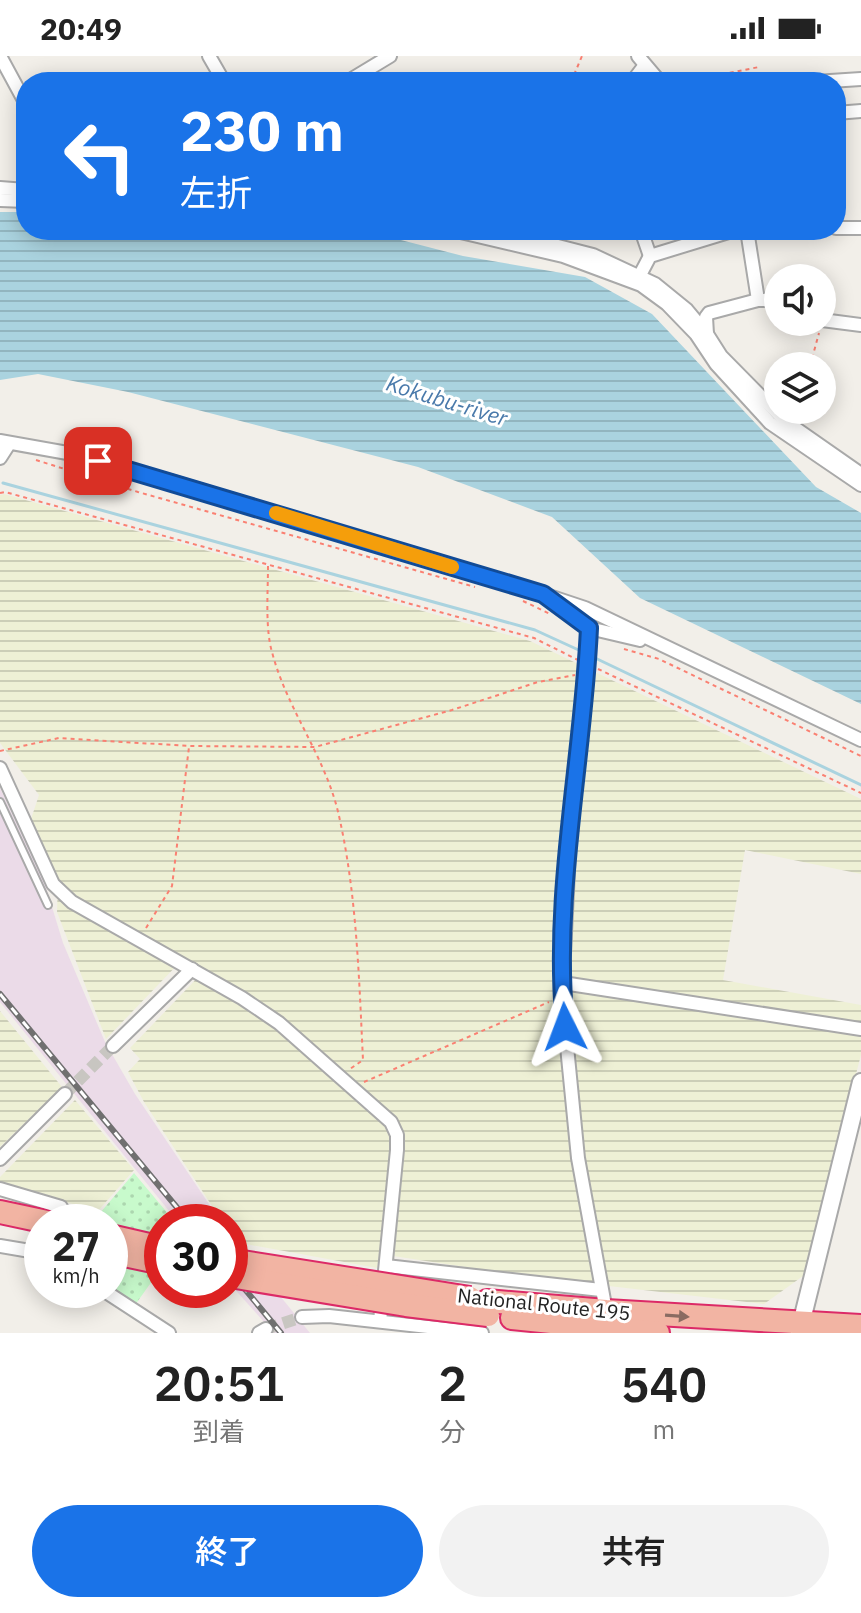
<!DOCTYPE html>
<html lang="ja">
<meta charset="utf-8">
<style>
:root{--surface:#fff;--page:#f2f2f2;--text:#222;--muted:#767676;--accent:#1a73e8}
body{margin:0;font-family:"IBM Plex Sans","Noto Sans JP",sans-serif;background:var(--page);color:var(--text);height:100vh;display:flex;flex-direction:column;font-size:30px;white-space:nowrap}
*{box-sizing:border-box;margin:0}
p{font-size:26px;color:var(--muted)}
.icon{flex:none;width:44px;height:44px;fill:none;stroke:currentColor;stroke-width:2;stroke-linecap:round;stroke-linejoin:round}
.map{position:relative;height:1277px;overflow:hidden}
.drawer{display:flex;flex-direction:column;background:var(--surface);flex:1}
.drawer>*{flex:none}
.banner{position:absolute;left:16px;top:16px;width:830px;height:168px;border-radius:32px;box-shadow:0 4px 20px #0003;background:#1a73e8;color:#fff;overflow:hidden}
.controls{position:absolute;left:764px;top:208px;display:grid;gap:16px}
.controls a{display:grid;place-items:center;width:72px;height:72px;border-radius:50%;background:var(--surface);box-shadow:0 4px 20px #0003;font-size:40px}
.speed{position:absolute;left:24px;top:1148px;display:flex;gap:16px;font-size:40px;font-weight:700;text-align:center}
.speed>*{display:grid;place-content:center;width:104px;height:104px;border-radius:50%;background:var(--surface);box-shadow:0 4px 20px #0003;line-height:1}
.speed small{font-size:20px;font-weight:400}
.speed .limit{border:12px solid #d22;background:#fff;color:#111}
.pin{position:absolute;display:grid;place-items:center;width:68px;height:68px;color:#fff;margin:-34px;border-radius:16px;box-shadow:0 4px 12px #0006}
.me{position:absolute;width:88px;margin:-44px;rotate:357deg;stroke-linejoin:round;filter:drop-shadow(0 0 6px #0008)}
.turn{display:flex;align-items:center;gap:28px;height:168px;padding:0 32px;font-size:36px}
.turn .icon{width:104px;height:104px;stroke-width:2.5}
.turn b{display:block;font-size:56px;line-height:68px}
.eta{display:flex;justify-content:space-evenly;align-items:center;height:136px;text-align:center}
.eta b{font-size:48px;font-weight:600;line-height:56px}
.cta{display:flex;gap:16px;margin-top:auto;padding:16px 32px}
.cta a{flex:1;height:92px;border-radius:48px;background:var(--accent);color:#fff;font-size:32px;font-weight:600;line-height:92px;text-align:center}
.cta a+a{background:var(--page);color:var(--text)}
.status{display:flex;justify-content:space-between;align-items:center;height:56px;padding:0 40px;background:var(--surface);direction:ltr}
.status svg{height:22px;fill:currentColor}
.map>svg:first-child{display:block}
.railway{fill:#ebdbe8}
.farmland{fill:url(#farmland-rules)}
.park{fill:url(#park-dots)}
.water{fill:url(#water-rules)}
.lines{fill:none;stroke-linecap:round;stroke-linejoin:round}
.stream{stroke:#aad3df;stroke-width:3}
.minor-tunnel{stroke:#c8c6c1;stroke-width:12;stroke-dasharray:12 6;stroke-linecap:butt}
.service-casing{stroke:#a9a9a9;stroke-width:10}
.minor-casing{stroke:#a9a9a9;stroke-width:16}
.tertiary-casing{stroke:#a9a9a9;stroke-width:20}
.trunk-casing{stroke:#dc2a67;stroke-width:26}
.path{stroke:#fa8072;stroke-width:2;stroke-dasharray:4 4;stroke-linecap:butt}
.service{stroke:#fff;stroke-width:6}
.minor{stroke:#fff;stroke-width:12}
.tertiary{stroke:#fff;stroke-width:16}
.trunk{stroke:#f2b4a3;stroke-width:22}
.rail-casing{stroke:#707070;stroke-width:6}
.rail{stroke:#fff;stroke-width:3;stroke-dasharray:9;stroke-linecap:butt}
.trunk-bridge-casing{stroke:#dc2a67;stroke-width:26;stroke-linecap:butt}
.trunk-bridge{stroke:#f2b4a3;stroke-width:22}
.oneway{fill:#8a6b62}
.route-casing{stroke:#114b97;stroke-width:20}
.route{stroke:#1a73e8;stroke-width:14}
.slow{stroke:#f59e0b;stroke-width:14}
.labels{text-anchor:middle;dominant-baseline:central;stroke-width:6;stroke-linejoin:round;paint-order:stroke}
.street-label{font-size:20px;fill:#222;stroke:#fff}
.water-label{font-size:22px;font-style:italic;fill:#4a7aab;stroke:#fff}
</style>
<div class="status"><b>20:49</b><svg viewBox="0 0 49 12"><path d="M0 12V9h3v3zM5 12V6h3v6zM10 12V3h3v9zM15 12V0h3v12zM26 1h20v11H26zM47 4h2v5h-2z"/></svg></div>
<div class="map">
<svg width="861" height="1277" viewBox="0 0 861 1277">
<defs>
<pattern id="farmland-rules" width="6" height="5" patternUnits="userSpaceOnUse" patternTransform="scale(2)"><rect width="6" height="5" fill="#eef0d5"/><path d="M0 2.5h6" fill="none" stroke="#ccceb7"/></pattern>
<pattern id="park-dots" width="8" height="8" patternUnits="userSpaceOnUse" patternTransform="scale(2)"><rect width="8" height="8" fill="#c8facc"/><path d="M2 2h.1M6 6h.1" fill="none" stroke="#acd6af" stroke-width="1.8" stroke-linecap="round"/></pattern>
<pattern id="water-rules" width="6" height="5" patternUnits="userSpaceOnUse" patternTransform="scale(2)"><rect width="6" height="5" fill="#aad3df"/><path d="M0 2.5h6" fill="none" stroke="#92b5bf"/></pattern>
</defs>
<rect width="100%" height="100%" fill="#f2efe9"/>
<g class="railway">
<path d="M0 732 45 828 63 887 105 986 135 1038 221 1166H178L0 946Z"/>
<path d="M230 1178 310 1277H274L230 1228Z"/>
</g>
<g class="farmland">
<path d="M4 438 530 585 861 743V818L745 794 723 924 861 949V999L803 1220 764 1248 531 1221 380 1198 377 1212 240 1187 230 1174V1166H224L212 1150 144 1046 128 1016 140 1003 130 992 204 915 183 903 106 983 57 856 58 826 31 763 39 739 0 687V439Z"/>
<path d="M0 955 62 1031 0 1091Z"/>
<path d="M75 1044 134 1114 98 1155 0 1128V1121Z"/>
</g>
<path class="park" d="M134 1117 175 1166H162V1222L155 1221 135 1249 110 1232V1166H69L74 1157 99 1163 100 1157Z"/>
<path class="water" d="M0 156H26V174H362L463 200 585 221 652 258 816 431 861 457V648L640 542 552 461 418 411 128 336 38 318 0 324Z"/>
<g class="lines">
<g class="stream">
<path d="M3 427 535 574 583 596"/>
<path d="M593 601 861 729"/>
</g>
<g class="minor-tunnel">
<path d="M65 1038 113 990"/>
<path d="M266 1273 302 1261"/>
</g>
<g class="service-casing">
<path id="service" d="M0 746 48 849"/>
</g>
<g class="minor-casing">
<g id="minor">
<path d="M0 0 26 48"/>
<path d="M209 0 224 26"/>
<path d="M638 0 660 26"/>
<path d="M347 26 390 0"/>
<path d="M632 26 645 9"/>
<path d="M815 26 861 23"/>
<path d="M836 57 861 55"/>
<path d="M0 132 26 134"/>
<path d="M0 144 26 145"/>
<path d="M836 172H861"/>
<path d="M452 174 563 200 641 229 667 248 696 278 716 308 770 367 861 429"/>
<path d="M495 174 593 199 655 228 687 254 707 278 721 300 785 365 861 418"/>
<path d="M641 174 650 200"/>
<path d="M640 219 650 200 735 174"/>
<path d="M758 244H778"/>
<path d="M822 253V264L861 269"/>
<path d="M707 278 706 261 709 257 758 244 747 174"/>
<path d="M0 385 73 398 170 425 543 538 585 552 861 684"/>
<path d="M0 402 9 388"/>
<path d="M552 544 589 572"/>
<path d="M0 712 53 828 72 846 242 942 279 967 391 1066 397 1079V1094L380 1265"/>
<path d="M563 927 861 973"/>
<path d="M113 990 192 913"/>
<path d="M0 1103 65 1038"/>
<path d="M0 1133 61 1151 63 1156 61 1166"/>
<path d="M0 1190 42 1197"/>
<path d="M386 1210 601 1234"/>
<path d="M103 1234 169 1277"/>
<path d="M606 1255 578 1102 562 940 570 772 588 605 589 572 640 584"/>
<path d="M302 1261 329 1260 482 1277"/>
<path d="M259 1277 266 1273"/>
</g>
</g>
<g class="tertiary-casing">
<path id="tertiary" d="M799 1276 861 1026"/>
</g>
<g class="trunk-casing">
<g id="trunk">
<path d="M0 1156 47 1166"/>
<path d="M110 1180 162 1192"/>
<path d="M110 1196 162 1207"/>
<path d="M487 1245 606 1255 861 1270"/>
<path d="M512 1262 658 1277"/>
</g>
</g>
<g class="path">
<path d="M571 26 582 0"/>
<path d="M708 26 719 19 759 11"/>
<path d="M810 310 819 277"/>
<path d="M36 404 138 436 475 531"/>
<path d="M0 437 5 436 534 582 578 604"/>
<path d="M268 510C268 536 265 572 272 596 287 654 326 701 339 760 357 840 359 923 363 1004L350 1013"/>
<path d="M523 545 550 558"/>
<path d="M624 593 659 603 861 700"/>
<path d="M598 613 861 737"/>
<path d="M0 695 59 682 189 690 315 691 452 654 538 626 575 619"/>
<path d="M146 872 172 830 189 691"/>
<path d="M364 1026 549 946"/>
</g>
<use href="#service" class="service"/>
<use href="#minor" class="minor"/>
<use href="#tertiary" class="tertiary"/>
<use href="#trunk" class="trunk"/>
<g class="rail-casing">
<g id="rail">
<path d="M0 938 189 1166"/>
<path d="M230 1215 281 1277"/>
</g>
</g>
<use href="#rail" class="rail"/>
<g class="trunk-bridge-casing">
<g id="trunk-bridge">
<path d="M230 1204 470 1242"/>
<path d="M230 1220 406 1249 488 1259"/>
</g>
</g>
<use href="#trunk-bridge" class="trunk-bridge"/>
</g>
<defs><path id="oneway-solid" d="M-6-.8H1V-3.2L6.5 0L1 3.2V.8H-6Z" transform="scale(2)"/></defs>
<use class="oneway" href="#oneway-solid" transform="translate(677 1260) rotate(4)"/>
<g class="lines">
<g class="route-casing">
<path id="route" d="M98 405 543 538 589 572C583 705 552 838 565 971"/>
</g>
<use href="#route" class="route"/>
<path class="slow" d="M276 457 452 511"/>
</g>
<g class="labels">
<g class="street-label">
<text transform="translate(544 1248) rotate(6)">National Route 195</text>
</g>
<g class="water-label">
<text transform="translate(447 344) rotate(17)">Kokubu-river</text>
</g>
</g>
</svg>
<div class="controls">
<a><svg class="icon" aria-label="sound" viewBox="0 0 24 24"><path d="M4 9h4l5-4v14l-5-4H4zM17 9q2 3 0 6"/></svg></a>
<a><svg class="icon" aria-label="layers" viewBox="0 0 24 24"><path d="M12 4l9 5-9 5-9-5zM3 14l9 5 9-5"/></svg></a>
</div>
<div class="speed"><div>27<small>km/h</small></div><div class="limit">30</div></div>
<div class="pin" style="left:98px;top:405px;background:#d93025"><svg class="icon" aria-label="arrive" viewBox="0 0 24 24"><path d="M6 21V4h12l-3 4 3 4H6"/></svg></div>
<svg class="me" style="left:565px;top:971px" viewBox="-20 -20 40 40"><path d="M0-17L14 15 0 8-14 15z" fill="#1a73e8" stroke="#fff" stroke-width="4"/></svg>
<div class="banner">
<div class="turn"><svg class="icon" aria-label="left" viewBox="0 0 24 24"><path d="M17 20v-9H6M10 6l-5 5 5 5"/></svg><div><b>230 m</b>左折</div></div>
</div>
</div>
<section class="drawer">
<div class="eta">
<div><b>20:51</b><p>到着</p></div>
<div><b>2</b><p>分</p></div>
<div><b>540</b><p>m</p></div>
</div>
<div class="cta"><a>終了</a><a>共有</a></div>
</section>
